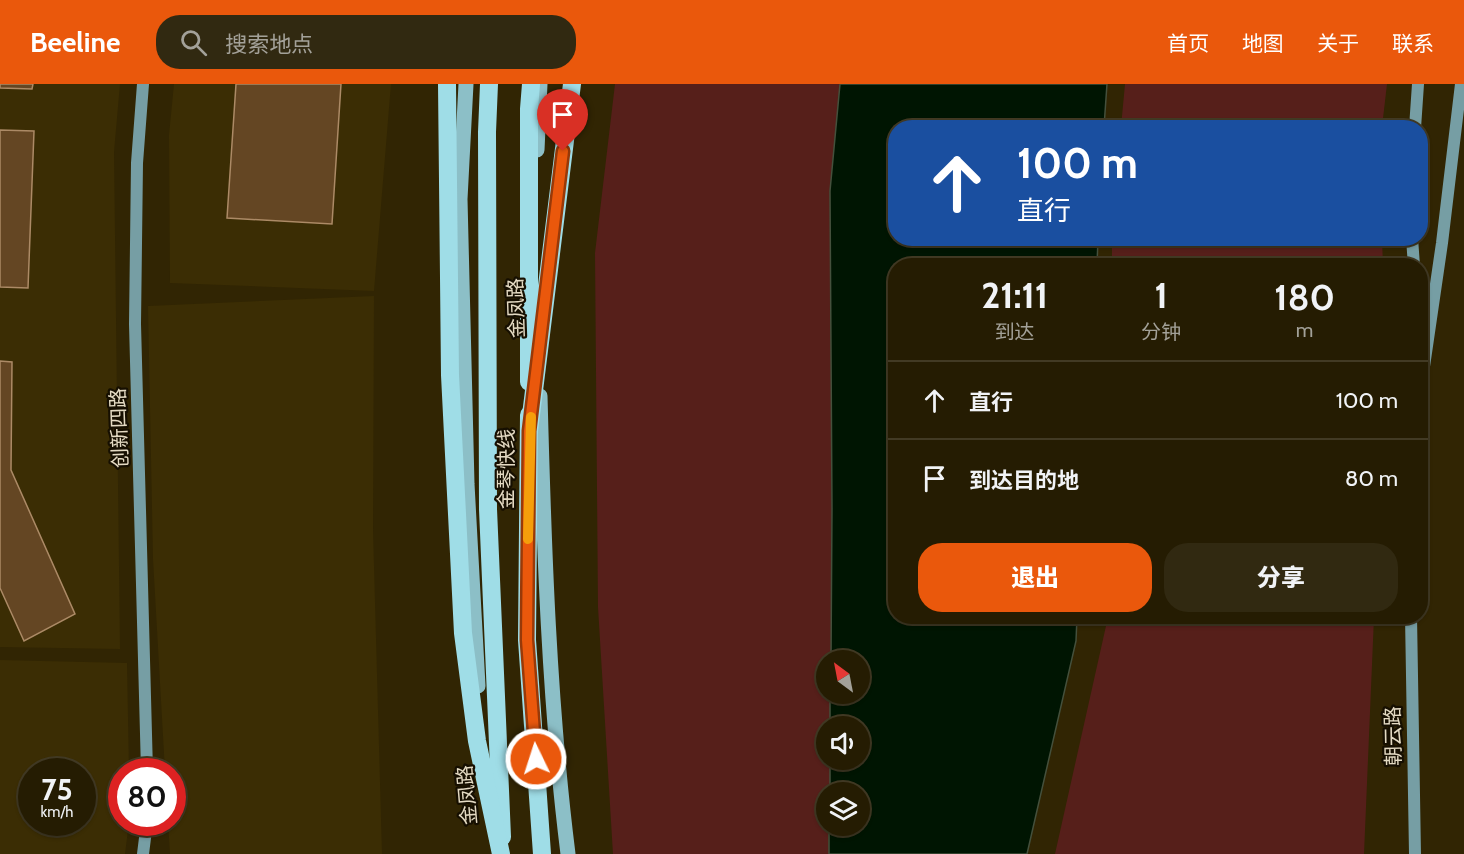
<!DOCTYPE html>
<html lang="zh">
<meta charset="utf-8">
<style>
:root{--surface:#251c02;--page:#312911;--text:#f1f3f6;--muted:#a3a199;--line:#423a24;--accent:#ea580c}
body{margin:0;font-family:Cabin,"Noto Sans SC",sans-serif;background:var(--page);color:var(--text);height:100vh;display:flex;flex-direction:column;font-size:22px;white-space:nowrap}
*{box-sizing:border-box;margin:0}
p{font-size:20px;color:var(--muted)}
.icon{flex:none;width:33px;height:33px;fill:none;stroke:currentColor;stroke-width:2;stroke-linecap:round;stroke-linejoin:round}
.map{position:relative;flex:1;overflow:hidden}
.details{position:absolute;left:888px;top:174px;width:540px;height:366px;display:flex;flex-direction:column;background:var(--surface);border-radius:24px;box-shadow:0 2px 4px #0004,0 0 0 2px var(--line)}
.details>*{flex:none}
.top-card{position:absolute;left:888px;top:36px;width:540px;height:126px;border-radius:24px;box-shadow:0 2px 4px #0004,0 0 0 2px var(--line);background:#1a4fa0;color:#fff;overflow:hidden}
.needle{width:39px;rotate:328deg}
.controls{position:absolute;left:816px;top:566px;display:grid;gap:12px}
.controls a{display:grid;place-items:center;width:54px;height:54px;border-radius:50%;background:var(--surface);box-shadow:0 2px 4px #0004,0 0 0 2px var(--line);font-size:30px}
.speed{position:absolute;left:18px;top:674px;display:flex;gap:12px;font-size:30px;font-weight:700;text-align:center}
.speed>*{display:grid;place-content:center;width:78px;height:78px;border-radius:50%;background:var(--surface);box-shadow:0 2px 4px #0004,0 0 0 2px var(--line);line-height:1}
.speed small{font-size:15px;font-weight:400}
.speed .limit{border:9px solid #d22;background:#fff;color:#111}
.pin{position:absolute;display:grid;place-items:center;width:51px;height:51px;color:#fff;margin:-62px -26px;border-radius:50% 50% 50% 0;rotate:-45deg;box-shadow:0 0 6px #0007}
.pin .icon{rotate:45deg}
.me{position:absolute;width:66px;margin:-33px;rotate:356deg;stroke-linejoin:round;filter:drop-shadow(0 0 4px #0008)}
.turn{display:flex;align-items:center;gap:21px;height:126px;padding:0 30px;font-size:27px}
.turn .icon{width:78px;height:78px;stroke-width:2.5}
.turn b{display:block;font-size:42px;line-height:51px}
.eta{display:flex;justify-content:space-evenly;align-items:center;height:102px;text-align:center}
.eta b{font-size:36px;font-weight:800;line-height:42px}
.primary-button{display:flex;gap:12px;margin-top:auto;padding:12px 30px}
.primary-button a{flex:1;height:69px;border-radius:24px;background:var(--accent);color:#fff;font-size:24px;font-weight:800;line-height:69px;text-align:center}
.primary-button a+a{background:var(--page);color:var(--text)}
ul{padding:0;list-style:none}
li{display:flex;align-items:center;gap:18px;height:78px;padding:0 30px;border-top:2px solid var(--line)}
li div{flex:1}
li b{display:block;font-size:22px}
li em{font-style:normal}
header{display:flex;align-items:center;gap:36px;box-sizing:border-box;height:84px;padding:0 30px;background:var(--accent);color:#fff}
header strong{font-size:28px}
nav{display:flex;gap:33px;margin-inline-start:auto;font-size:21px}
.search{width:420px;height:54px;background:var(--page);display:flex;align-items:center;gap:15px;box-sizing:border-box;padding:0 21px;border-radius:24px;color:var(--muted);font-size:22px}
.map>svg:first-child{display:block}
.built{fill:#3b2d04;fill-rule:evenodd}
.green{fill:#561f1a}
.water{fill:#001502;stroke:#44503c;stroke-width:1.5}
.building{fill:#644623;stroke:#ac8a66;stroke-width:1.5}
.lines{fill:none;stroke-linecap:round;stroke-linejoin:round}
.secondary{stroke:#769ea4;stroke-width:12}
.primary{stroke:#8cbfc7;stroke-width:15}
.highway{stroke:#9fdde7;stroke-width:18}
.highway-bridge{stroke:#9fdde7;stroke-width:18}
.route-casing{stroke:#983908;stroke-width:15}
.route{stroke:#ea580c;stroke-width:10}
.slow{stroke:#f59e0b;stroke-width:10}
.labels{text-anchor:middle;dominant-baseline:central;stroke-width:4.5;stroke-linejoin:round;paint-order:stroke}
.street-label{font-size:20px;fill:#e4dac3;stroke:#160f01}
</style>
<header>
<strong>Beeline</strong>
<div class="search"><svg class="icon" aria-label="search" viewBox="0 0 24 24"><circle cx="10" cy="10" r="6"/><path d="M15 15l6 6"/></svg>搜索地点</div>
<nav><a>首页</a><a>地图</a><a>关于</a><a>联系</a></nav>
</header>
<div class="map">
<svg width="1464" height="770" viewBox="0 0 1464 770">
<rect width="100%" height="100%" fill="#312503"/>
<g class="built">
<path d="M0 0H120L114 68 120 565 0 563Z"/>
<path d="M174 0H391L374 207 170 199 169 51Z"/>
<path d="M374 212 373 446 382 770H170L168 738H172V687H165L153 475 148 222Z"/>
<path d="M0 576 127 579 129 687H122V738H129L125 770H0ZM32 687H82V738H32Z"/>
</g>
<g class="green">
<path d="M615 0H840L830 107 832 424 831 576H826V609H830V642H826V675H830V708H826L829 770H613L598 523 595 169Z"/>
<path d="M1125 0H1387L1382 43H1121Z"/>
<path d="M1112 155H1382L1383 181H1112Z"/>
<path d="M1108 533H1374L1364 770H1055Z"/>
</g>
<path class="water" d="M840 0H1107L1104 43 896 44V154L1098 155 1097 181 896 182V532L1077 533 1076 557 1027 770H829V741H860V708H830V675H860V642H830V609H860V576H831L832 424 830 107Z"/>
<g class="building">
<path d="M0 0H33L32 5 0 4Z"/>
<path d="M236 0H341L332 140 227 134Z"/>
<path d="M0 46 34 47 28 204 0 203Z"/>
<path d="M0 277 12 278 11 386 75 530 24 557 0 504Z"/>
</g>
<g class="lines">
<g class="secondary">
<path d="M143 0 137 79 135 240 147 687"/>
<path d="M1415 44 1418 0"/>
<path d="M1412 154 1414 182"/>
<path d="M1420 310 1442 159 1461 0"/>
<path d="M1411 532 1415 770"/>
<path d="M143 770 147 738"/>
</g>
<g class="primary">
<path d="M466 0 460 115 467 400 478 602"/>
<path d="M537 66 540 0"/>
<path d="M540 312C544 465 549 618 568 770"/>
</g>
<g class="highway">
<path d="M489 0 487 48 488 425 502 753"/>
<path d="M529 298V25L531 0"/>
<path d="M529 331 527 556 542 770"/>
</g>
<g class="highway-bridge">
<path d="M447 0 450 291 463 549 477 657 501 770"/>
<path d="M529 347 572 0"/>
</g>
</g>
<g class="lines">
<g class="route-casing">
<path id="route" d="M536 675 527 556 529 347 563 67"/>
</g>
<use href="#route" class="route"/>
<path class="slow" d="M528 455 531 333"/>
</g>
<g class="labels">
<g class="street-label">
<text transform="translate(516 224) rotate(-92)">金凤路</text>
<text transform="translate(119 344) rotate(-92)">创新四路</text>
<text transform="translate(506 385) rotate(-90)">金琴快线</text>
<text transform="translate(1393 652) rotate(-91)">朝云路</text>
<text transform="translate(467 711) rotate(-95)">金凤路</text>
</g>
</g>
</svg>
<div class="controls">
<a><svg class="needle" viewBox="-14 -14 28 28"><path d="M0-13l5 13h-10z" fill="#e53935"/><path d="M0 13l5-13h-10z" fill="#a3a199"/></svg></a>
<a><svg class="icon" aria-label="sound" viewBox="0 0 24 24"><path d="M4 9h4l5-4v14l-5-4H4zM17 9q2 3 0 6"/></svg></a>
<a><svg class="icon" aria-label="layers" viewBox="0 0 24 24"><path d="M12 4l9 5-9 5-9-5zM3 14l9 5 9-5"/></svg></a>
</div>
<div class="speed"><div>75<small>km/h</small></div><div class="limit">80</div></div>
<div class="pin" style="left:563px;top:67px;background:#d93025"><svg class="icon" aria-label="arrive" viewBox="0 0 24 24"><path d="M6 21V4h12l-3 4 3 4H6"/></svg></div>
<svg class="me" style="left:536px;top:675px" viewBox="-20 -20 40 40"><circle r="17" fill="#ea580c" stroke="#fff" stroke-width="3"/><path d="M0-11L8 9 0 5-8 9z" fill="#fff"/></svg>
<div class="top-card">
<div class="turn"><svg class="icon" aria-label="ahead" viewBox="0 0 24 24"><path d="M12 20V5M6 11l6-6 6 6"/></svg><div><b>100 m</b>直行</div></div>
</div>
<section class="details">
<div class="eta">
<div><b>21:11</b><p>到达</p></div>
<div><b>1</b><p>分钟</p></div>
<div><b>180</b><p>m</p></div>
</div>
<ul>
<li><svg class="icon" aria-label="ahead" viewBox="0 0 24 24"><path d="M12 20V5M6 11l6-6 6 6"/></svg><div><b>直行</b></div><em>100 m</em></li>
<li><svg class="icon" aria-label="arrive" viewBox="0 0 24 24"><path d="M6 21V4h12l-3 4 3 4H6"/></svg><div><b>到达目的地</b></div><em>80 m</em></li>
</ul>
<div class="primary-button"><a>退出</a><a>分享</a></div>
</section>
</div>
